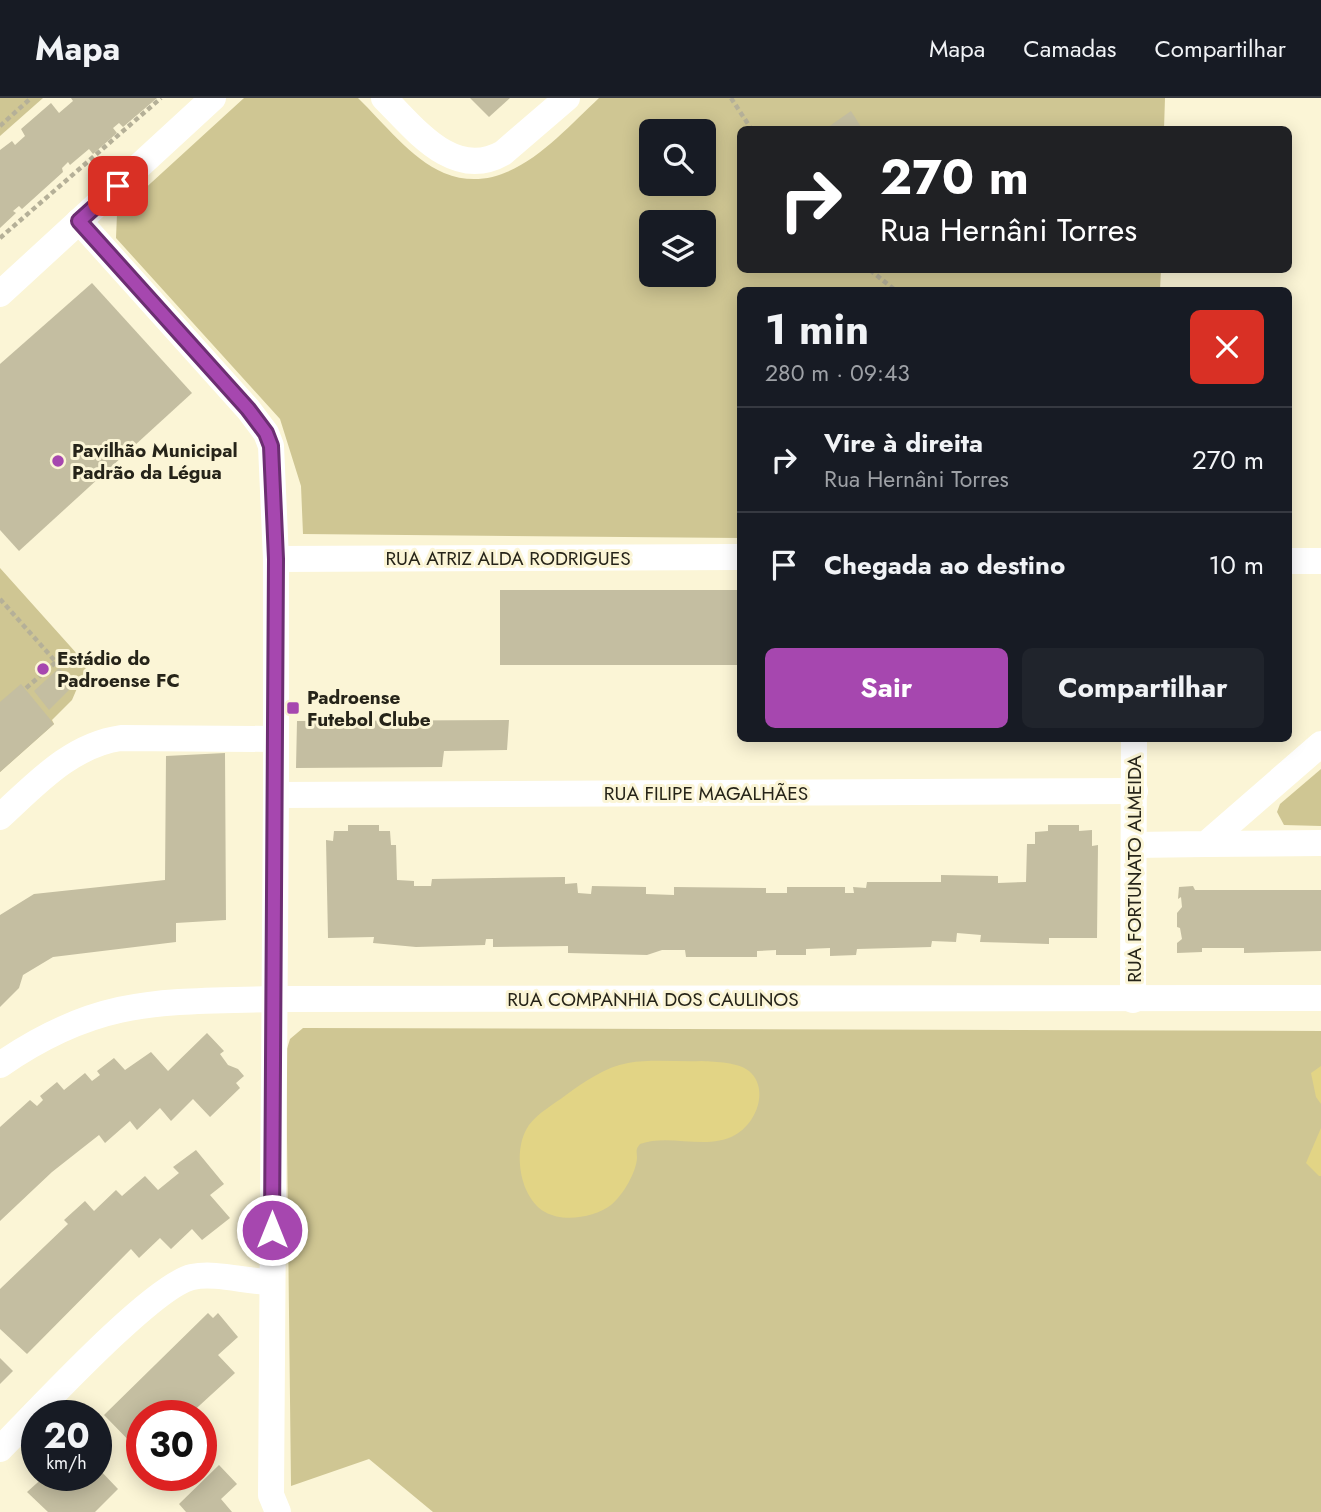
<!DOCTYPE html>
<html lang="pt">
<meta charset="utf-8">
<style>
:root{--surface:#171b24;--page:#20242c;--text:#f1f3f6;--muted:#9ea1a6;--line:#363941;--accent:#a647af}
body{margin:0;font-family:Jost,sans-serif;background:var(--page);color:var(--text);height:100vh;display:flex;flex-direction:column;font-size:26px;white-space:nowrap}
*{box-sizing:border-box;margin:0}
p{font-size:23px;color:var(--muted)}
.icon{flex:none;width:38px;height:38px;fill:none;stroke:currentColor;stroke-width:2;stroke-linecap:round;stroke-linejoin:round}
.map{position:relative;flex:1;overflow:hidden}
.panel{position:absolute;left:737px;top:189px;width:555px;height:455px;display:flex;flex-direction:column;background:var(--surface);border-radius:10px;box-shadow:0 4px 18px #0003}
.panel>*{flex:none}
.guide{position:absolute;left:737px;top:28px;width:555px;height:147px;border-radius:10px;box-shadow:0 4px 18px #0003;background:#202124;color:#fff;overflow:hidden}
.controls{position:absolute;left:639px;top:21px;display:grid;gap:14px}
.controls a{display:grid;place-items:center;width:77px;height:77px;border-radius:10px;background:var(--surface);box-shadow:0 4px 18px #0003;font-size:35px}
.speed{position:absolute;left:21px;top:1302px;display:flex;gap:14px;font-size:35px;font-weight:700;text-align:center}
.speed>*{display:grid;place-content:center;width:91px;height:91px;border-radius:50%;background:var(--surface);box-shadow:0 4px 18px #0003;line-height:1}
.speed small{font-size:18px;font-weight:400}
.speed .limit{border:10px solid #d22;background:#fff;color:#111}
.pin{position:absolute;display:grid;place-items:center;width:60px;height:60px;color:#fff;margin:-30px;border-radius:14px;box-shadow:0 4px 10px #0006}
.me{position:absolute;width:77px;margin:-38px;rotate:0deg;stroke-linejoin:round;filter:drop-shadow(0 0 5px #0008)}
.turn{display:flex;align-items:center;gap:24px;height:147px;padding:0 28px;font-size:32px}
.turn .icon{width:91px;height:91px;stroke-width:2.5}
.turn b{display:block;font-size:49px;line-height:60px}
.round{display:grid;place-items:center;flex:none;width:74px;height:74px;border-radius:10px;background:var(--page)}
.headline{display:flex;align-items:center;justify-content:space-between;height:119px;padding:0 28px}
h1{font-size:42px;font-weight:700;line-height:52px}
.action{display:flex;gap:14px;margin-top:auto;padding:14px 28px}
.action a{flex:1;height:80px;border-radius:10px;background:var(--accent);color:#fff;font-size:28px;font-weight:700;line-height:80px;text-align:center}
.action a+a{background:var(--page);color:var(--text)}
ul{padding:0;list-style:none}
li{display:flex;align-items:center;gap:21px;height:105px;padding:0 28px;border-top:2px solid var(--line)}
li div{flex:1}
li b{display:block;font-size:26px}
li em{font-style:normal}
header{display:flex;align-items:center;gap:42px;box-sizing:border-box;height:98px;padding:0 35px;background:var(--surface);border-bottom:2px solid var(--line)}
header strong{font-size:33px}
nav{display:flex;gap:38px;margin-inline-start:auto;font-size:24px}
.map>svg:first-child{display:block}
.green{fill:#cfc693;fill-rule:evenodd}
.water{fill:#e2d485}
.building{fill:#c4bea1}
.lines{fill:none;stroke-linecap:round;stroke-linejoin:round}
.path{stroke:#b5b098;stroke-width:4.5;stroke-dasharray:5 3.5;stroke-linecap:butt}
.minor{stroke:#fff;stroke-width:26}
.route-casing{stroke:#6c2e72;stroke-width:18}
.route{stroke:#a647af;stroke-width:12}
.poi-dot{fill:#a647af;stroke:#fbf5d6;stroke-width:2.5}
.labels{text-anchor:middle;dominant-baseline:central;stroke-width:6;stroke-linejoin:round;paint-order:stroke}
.poi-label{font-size:19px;font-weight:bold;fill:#262419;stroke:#fbf5d6;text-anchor:start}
.street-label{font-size:19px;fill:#262419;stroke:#fbf5d6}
</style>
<header>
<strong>Mapa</strong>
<nav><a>Mapa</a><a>Camadas</a><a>Compartilhar</a></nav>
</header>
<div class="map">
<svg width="1321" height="1414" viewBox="0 0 1321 1414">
<rect width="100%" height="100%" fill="#fbf5d6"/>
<g class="green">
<path d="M0 0H43L0 38Z"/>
<path d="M244 0H358C383 24 411 61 444 75 507 101 558 38 599 0H1165L1164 31 740 32V172H1161L1160 192H740V440L303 436 301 388 280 321 116 140 117 116ZM651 33H704V86H651ZM651 124H704V177H651Z"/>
<path d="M0 470 87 567 72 602 52 622 54 626 0 674Z"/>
<path d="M1321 671V728L1284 727 1277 714 1280 706Z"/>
<path d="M303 930 1321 933V1414H433L369 1361 291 1388 286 954 290 941Z"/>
</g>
<g class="water">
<path d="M702 963C716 964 738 964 749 973 770 991 756 1026 735 1037 706 1053 670 1035 640 1046 635 1052 637 1053 637 1060 636 1075 623 1097 611 1107 595 1119 564 1125 545 1114 519 1099 512 1051 529 1027 538 1015 554 1006 566 997 584 984 605 969 628 965 651 961 678 964 702 963Z"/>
<path d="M1321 968V1006L1316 999 1311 975Z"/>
<path d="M1321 1030V1078H1319L1306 1065Z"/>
</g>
<g class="building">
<path d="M71 0H157L123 29 119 25 113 30 117 35 93 56 89 51 70 67 68 64 62 70 63 74 22 111 19 108 13 113 16 115 0 130V52L12 43 15 47 25 38 21 31 51 5 59 15 73 3Z"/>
<path d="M470 0H510L489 19Z"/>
<path d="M851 13 863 32H824Z"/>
<path d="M92 185 192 295 19 453 0 432V266Z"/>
<rect x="500" y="492" width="240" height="75"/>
<path d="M59 570 75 586 49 612 34 593Z"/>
<path d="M21 586 54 626 0 674V604Z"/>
<path d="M509 622 507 652 444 653 442 669 296 670 297 623Z"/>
<path d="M225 655 226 822 176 825V844L53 859 23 877 19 890 0 909V817L34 796 165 782 166 658Z"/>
<path d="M348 727H379V733H390L391 747H396L397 782 414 783V788H431L432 781 565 779V786L577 785 578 795 591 796 592 788 646 789V796L674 797V789L766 790V795H787V789H845V795H854L853 789 866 790 867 784H941V777L998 778V785L1026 784 1027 746H1035V734L1048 733V727H1079V733L1092 732V748L1098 747 1097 840H1049V846L980 844 981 837 957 835 956 844 932 843 931 849 857 851 856 857 830 858V850L806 851V857H776V852L757 853V859H686L685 852H662L647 857 568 855V848L493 849V841H486L485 847 416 849 373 845 374 839 328 840 326 742 333 743 334 733H348Z"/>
<path d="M1193 788 1195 792H1321V853L1244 855V850H1202V854L1177 855V845L1182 841 1180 830 1177 829V815L1182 809 1181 799 1178 801 1179 789Z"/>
<path d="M207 935 224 953 220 956 228 967 238 971 244 978 236 985 240 990 210 1019 193 1001 171 1023 160 1010 137 1032 130 1023 105 1045 99 1037 52 1074 0 1123V1029L30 1002 37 1008 43 1002 40 998 57 984 64 992 85 975 92 983 100 977 97 973 114 960 125 972 151 954 168 973Z"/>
<path d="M196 1052 224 1086 210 1097 230 1120 202 1142 192 1131 171 1151 160 1140 139 1160 131 1151 27 1256 0 1231V1191L68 1126 64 1122 85 1103 94 1113 116 1092 122 1098 145 1078 158 1092 179 1075 173 1069Z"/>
<path d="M208 1215 213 1220 218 1215 238 1239 218 1257 235 1275 188 1318H142V1356L104 1317Z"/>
<path d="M0 1260 13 1273 0 1286Z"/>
<path d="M219 1367 237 1386 221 1401 232 1414H186L179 1406Z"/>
<path d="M96 1368 118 1391 95 1414H48L27 1394 46 1377H96Z"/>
</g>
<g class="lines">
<g class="path">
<path d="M731 0 752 32"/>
<path d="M0 28 31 0"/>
<path d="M0 140 161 0"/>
<path d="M870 172 895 192"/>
<path d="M0 501 56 564 25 591"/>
</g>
<g class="minor">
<path d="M384 0C415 31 454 83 503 55L567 0"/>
<path d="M79 123 248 311 266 335 271 348 276 461V697L271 1397 278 1414"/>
<path d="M0 196 213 0"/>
<path d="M276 461 740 459"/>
<path d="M1288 463H1321"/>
<path d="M276 697 1135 693"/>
<path d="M0 719C36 686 71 647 121 640L275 641"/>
<path d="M1206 746 1321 745"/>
<path d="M1134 747 1206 746 1321 646"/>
<path d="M1133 902 1134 640"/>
<path d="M0 967C98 899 160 904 274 901L1321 900"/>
<path d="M0 1351C35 1316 152 1188 192 1179 216 1174 247 1184 272 1184"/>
</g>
</g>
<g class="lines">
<g class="route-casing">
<path id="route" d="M118 88 79 123 248 311 266 335 271 348 276 461 272 1132"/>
</g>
<use href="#route" class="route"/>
</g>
<g class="poi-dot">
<circle cx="58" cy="363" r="7"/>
<circle cx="43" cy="571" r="7"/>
<rect x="286" y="603" width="14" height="14" rx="3.5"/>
</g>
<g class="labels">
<g class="poi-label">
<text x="72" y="352">Pavilhão Municipal<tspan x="72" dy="22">Padrão da Légua</tspan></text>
<text x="57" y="560">Estádio do<tspan x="57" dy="22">Padroense FC</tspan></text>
<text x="307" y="599">Padroense<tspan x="307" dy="22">Futebol Clube</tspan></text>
</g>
<g class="street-label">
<text x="508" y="460">RUA ATRIZ ALDA RODRIGUES</text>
<text x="706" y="695">RUA FILIPE MAGALHÃES</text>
<text transform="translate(1134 771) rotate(-90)">RUA FORTUNATO ALMEIDA</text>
<text x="653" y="901">RUA COMPANHIA DOS CAULINOS</text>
</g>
</g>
</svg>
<div class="controls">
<a><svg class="icon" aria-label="search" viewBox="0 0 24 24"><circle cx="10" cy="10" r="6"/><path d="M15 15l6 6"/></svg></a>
<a><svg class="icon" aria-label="layers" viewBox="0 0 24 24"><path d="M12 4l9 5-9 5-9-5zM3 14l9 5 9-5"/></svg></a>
</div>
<div class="speed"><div>20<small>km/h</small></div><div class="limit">30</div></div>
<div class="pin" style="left:118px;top:88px;background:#d93025"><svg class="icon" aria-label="arrive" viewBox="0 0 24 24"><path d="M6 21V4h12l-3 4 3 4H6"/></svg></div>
<svg class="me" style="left:272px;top:1132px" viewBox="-20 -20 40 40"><circle r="17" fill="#a647af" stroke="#fff" stroke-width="3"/><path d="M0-11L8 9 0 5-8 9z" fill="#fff"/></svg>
<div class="guide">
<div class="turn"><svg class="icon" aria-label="right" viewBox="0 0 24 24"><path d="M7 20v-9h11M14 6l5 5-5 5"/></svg><div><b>270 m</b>Rua Hernâni Torres</div></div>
</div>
<section class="panel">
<div class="headline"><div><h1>1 min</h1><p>280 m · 09:43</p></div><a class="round" style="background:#d93025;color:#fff"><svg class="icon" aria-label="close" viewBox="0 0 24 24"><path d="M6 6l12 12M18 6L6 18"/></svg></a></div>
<ul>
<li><svg class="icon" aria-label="right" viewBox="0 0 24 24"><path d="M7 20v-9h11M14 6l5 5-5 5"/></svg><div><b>Vire à direita</b><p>Rua Hernâni Torres</p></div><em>270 m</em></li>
<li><svg class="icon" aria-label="arrive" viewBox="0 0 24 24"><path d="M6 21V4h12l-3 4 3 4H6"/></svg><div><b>Chegada ao destino</b></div><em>10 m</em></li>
</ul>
<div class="action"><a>Sair</a><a>Compartilhar</a></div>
</section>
</div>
